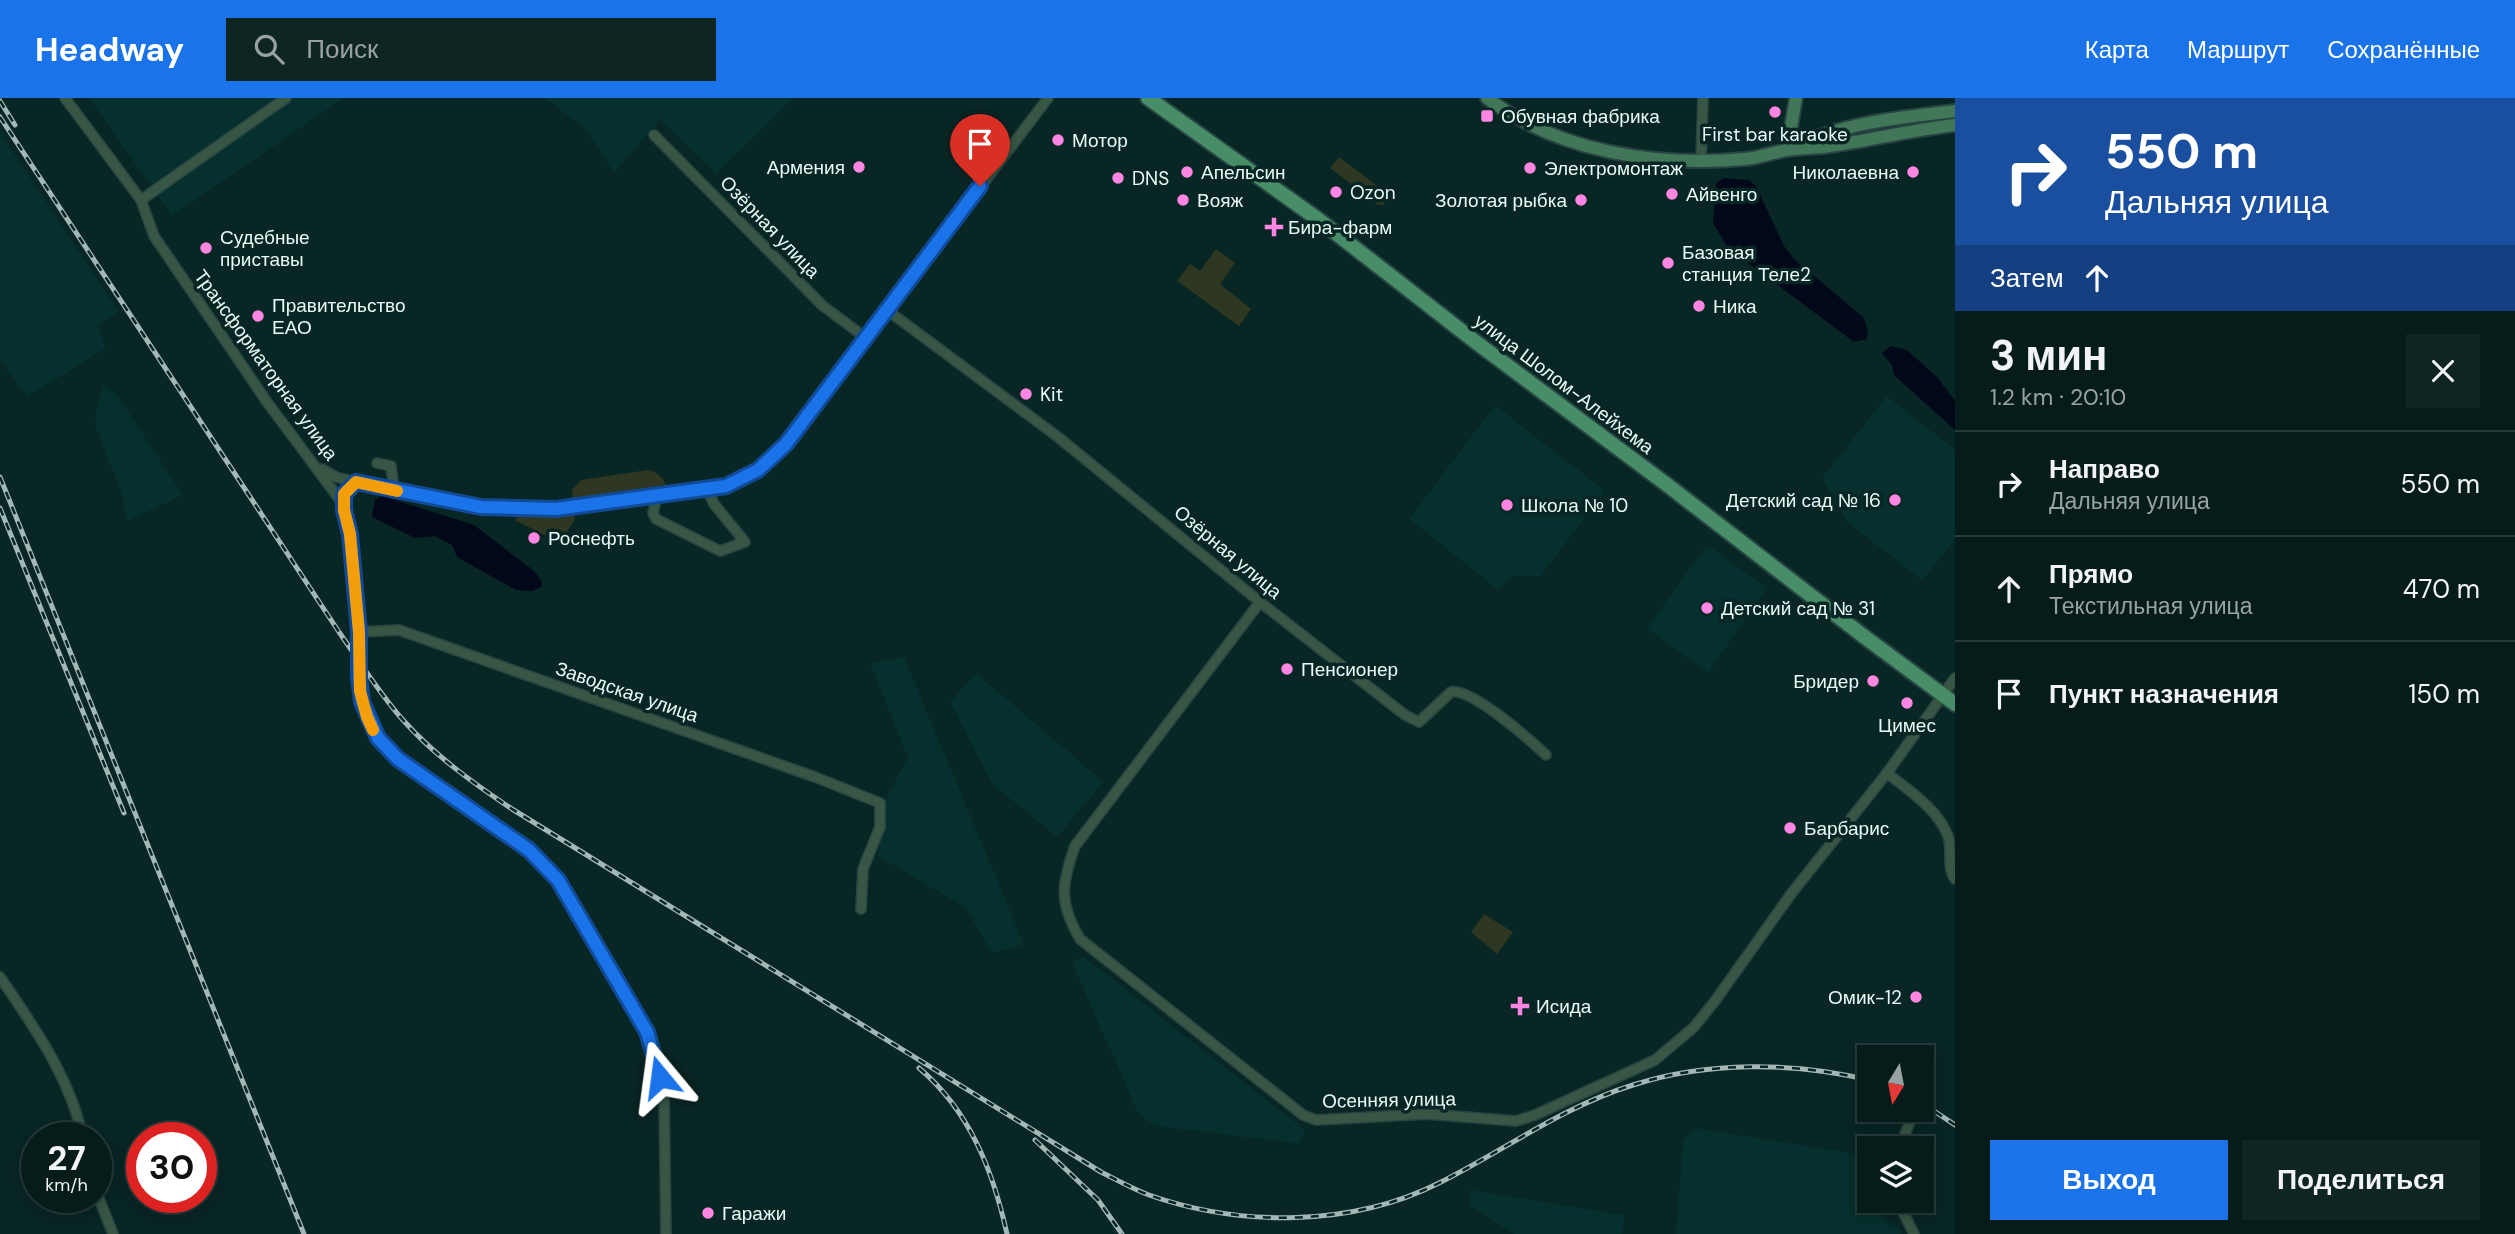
<!DOCTYPE html>
<html lang="ru">
<meta charset="utf-8">
<style>
:root{--surface:#061c1b;--page:#0f2524;--text:#f1f3f6;--muted:#98a1a3;--line:#273a3a;--accent:#1a73e8}
body{margin:0;font-family:"DM Sans",sans-serif;background:var(--page);color:var(--text);height:100vh;display:flex;flex-direction:column;font-size:26px;white-space:nowrap}
*{box-sizing:border-box;margin:0}
p{font-size:23px;color:var(--muted)}
.icon{flex:none;width:38px;height:38px;fill:none;stroke:currentColor;stroke-width:2;stroke-linecap:round;stroke-linejoin:round}
.map{position:relative;flex:1;overflow:hidden}
.drawer{display:flex;flex-direction:column;background:var(--surface);width:560px}
.drawer>*{flex:none}
.hud{background:#1a4fa0;color:#fff;overflow:hidden}
.needle{width:46px;rotate:190deg}
.fabs{position:absolute;left:1857px;top:947px;display:grid;gap:14px}
.fabs a{display:grid;place-items:center;width:77px;height:77px;border-radius:0px;background:var(--surface);box-shadow:0 4px 18px #0003,0 0 0 2px var(--line);font-size:35px}
.speed{position:absolute;left:21px;top:1024px;display:flex;gap:14px;font-size:35px;font-weight:700;text-align:center}
.speed>*{display:grid;place-content:center;width:91px;height:91px;border-radius:50%;background:var(--surface);box-shadow:0 4px 18px #0003,0 0 0 2px var(--line);line-height:1}
.speed small{font-size:18px;font-weight:400}
.speed .limit{border:10px solid #d22;background:#fff;color:#111}
.pin{position:absolute;display:grid;place-items:center;width:60px;height:60px;color:#fff;margin:-72px -30px;border-radius:50% 50% 50% 0;rotate:-45deg;box-shadow:0 0 7px #0007}
.pin .icon{rotate:45deg}
.me{position:absolute;width:77px;margin:-38px;rotate:344deg;stroke-linejoin:round;filter:drop-shadow(0 0 5px #0008)}
.turn{display:flex;align-items:center;gap:24px;height:147px;padding:0 35px;font-size:32px}
.turn .icon{width:91px;height:91px;stroke-width:2.5}
.turn b{display:block;font-size:49px;line-height:60px}
.then{display:flex;align-items:center;height:66px;padding:0 35px;background:#0003;gap:14px;font-size:26px}
.round{display:grid;place-items:center;flex:none;width:74px;height:74px;border-radius:0px;background:var(--page)}
.head{display:flex;align-items:center;justify-content:space-between;height:119px;padding:0 35px}
h1{font-size:42px;font-weight:700;line-height:52px}
.button{display:flex;gap:14px;margin-top:auto;padding:14px 35px}
.button a{flex:1;height:80px;border-radius:0px;background:var(--accent);color:#fff;font-size:28px;font-weight:700;line-height:80px;text-align:center}
.button a+a{background:var(--page);color:var(--text)}
ul{padding:0;list-style:none}
li{display:flex;align-items:center;gap:21px;height:105px;padding:0 35px;border-top:2px solid var(--line)}
li div{flex:1}
li b{display:block;font-size:26px}
li em{font-style:normal}
header{display:flex;align-items:center;gap:42px;box-sizing:border-box;height:98px;padding:0 35px;background:var(--accent);color:#fff}
header strong{font-size:33px}
nav{display:flex;gap:38px;margin-inline-start:auto;font-size:24px}
.search{width:490px;height:63px;background:var(--page);display:flex;align-items:center;gap:18px;box-sizing:border-box;padding:0 24px;border-radius:0px;color:var(--muted);font-size:26px}
main{display:flex;flex:1;min-height:0}
.map>svg:first-child{display:block}
.built{fill:#05302d}
.green{fill:#2d3721}
.water{fill:#00081a}
.lines{fill:none;stroke-linecap:round;stroke-linejoin:round}
.street-casing{stroke:#274442;stroke-width:12}
.secondary-casing{stroke:#274442;stroke-width:16}
.primary-casing{stroke:#274442;stroke-width:18}
.street{stroke:#375744;stroke-width:9}
.secondary{stroke:#417658;stroke-width:12}
.primary{stroke:#478d67;stroke-width:14}
.rail-casing{stroke:#a3b8b6;stroke-width:5}
.rail{stroke:#082624;stroke-width:2.5;stroke-dasharray:8;stroke-linecap:butt}
.route-casing{stroke:#114b97;stroke-width:18}
.route{stroke:#1a73e8;stroke-width:12}
.slow{stroke:#f59e0b;stroke-width:12}
.poi-dot{fill:#fd86e2;stroke:#082624;stroke-width:2.5}
.labels{text-anchor:middle;dominant-baseline:central;stroke-width:7;stroke-linejoin:round;paint-order:stroke}
.poi-label{font-size:19px;fill:#e8f9f7;stroke:#082624;text-anchor:start}
.street-label{font-size:19px;fill:#e8f9f7;stroke:#082624}
</style>
<header>
<strong>Headway</strong>
<div class="search"><svg class="icon" aria-label="search" viewBox="0 0 24 24"><circle cx="10" cy="10" r="6"/><path d="M15 15l6 6"/></svg>Поиск</div>
<nav><a>Карта</a><a>Маршрут</a><a>Сохранённые</a></nav>
</header>
<main>
<div class="map">
<svg width="1955" height="1136" viewBox="0 0 1955 1136">
<rect width="100%" height="100%" fill="#082624"/>
<g class="built">
<path d="M89 0H344L172 118Z"/>
<path d="M546 0H794L716 76 660 22 614 75 586 32Z"/>
<path d="M0 34 119 214 98 227 106 250 27 299 0 262Z"/>
<path d="M103 288 116 295 183 397 127 423 121 394 96 329 95 317Z"/>
<path d="M1887 298 1955 352V442L1922 482 1847 424 1822 380Z"/>
<path d="M1495 307 1605 393 1541 478H1513L1498 492 1409 421Z"/>
<path d="M1709 448 1767 490 1708 575 1647 530 1705 449Z"/>
<path d="M904 559 1024 846 992 855 966 810 878 758 887 697 908 660 870 565Z"/>
<path d="M976 575 1104 684 1057 739 992 686 950 604Z"/>
<path d="M1083 858 1305 1032 1299 1046 1156 1028 1139 1017 1072 865Z"/>
<path d="M1696 1030 1869 1058V1096L1866 1108 1903 1133 1901 1136H1676L1683 1042Z"/>
<path d="M1470 1092 1624 1117 1622 1136H1514L1469 1107Z"/>
</g>
<g class="green">
<path d="M1339 59 1388 96 1389 100 1383 107H1378L1330 70Z"/>
<path d="M1216 151 1235 165 1220 186 1251 211 1239 228 1177 183 1190 166 1200 173Z"/>
<path d="M648 372C656 373 665 381 666 388L573 404 572 392 581 382Z"/>
<path d="M572 415 575 421C569 430 565 442 552 441L515 422 518 417Z"/>
<path d="M1484 816 1513 834 1497 856 1471 834Z"/>
</g>
<g class="water">
<path d="M1723 80 1749 82 1756 88 1784 148 1795 162 1863 219 1868 232 1867 241 1854 244 1728 150 1713 125 1716 86Z"/>
<path d="M1891 248 1907 252 1937 279 1955 303V332L1894 277 1892 267 1882 255Z"/>
<path d="M382 398 474 427 534 473 542 484 541 489 532 493 516 492 457 459 452 447 435 438 415 440 372 419 375 402Z"/>
</g>
<g class="lines">
<g class="street-casing">
<g id="street">
<path d="M65 0 141 102 154 138 267 304 340 402 350 436 359 534 360 592 367 619 378 640 398 661 529 752 558 782 647 934 656 960 664 997 666 1136"/>
<path d="M654 37 823 208 866 240"/>
<path d="M1701 63 1703 0"/>
<path d="M141 102 286 0"/>
<path d="M887 212 1058 339 1260 504 1405 617 1419 624 1451 594C1472 590 1530 642 1546 657"/>
<path d="M377 365 391 368 394 392"/>
<path d="M322 371 336 379 356 384 481 409 556 410 726 388 758 372 786 346 1048 0"/>
<path d="M657 398 653 415 656 421 720 453 745 444 714 406 707 391"/>
<path d="M344 410V396L356 384"/>
<path d="M1260 504 1075 748C1061 787 1059 805 1080 841L1303 1017 1316 1022 1427 1016 1516 1023 1535 1017 1655 962 1694 929 1715 903 1791 796 1887 675 1955 580"/>
<path d="M359 534 399 532 815 679 880 705V729L863 771 861 811"/>
<path d="M1887 675C1908 692 1938 711 1948 738 1953 752 1946 768 1955 781"/>
<path d="M0 879C34 929 70 979 83 1040"/>
<path d="M1899 1050 1915 1012"/>
<path d="M96 1093 113 1136"/>
<path d="M1897 1102 1914 1136"/>
</g>
</g>
<g class="secondary-casing">
<g id="secondary">
<path d="M1487 0C1558 54 1657 69 1745 61 1759 60 1773 54 1787 52 1799 50 1812 50 1824 49 1868 43 1911 32 1955 27"/>
<path d="M1793 49C1843 25 1901 19 1955 13"/>
<path d="M1787 52 1796 0"/>
</g>
</g>
<g class="primary-casing">
<path id="primary" d="M1148 0 1319 122 1477 245 1666 386 1866 540 1955 606"/>
</g>
<use href="#street" class="street"/>
<use href="#secondary" class="secondary"/>
<use href="#primary" class="primary"/>
<g class="rail-casing">
<g id="rail">
<path d="M0 3 15 27"/>
<path d="M0 19 339 534C360 564 379 595 403 622 434 657 473 685 512 711L1101 1074C1117 1082 1133 1091 1149 1097 1240 1129 1352 1129 1439 1085 1503 1053 1564 1008 1633 987 1708 963 1793 964 1869 982"/>
<path d="M0 379 304 1136"/>
<path d="M0 410 124 715"/>
<path d="M919 970C970 1013 993 1073 1007 1136"/>
<path d="M1922 1005 1955 1027"/>
<path d="M1035 1042 1098 1102 1122 1136"/>
</g>
</g>
<use href="#rail" class="rail"/>
</g>
<g class="lines">
<g class="route-casing">
<path id="route" d="M660 979 647 934 558 782 529 752 398 661 378 640 362 604 359 579V534L350 436 344 412V396L356 384 481 409 556 411 726 388 758 372 786 346 980 88"/>
</g>
<use href="#route" class="route"/>
<path class="slow" d="M373 632 367 619 360 593 359 534 350 436 344 412V396L356 384 397 393"/>
</g>
<g class="poi-dot">
<circle cx="1775" cy="14" r="7"/>
<rect x="1480" y="11" width="14" height="14" rx="3.5"/>
<circle cx="1058" cy="42" r="7"/>
<circle cx="859" cy="69" r="7"/>
<circle cx="1530" cy="70" r="7"/>
<circle cx="1187" cy="74" r="7"/>
<circle cx="1913" cy="74" r="7"/>
<circle cx="1118" cy="80" r="7"/>
<circle cx="1336" cy="94" r="7"/>
<circle cx="1672" cy="96" r="7"/>
<circle cx="1183" cy="102" r="7"/>
<circle cx="1581" cy="102" r="7"/>
<path d="M1270.5 118.5h7v7h7v7h-7v7h-7v-7h-7v-7h7z"/>
<circle cx="206" cy="150" r="7"/>
<circle cx="1668" cy="165" r="7"/>
<circle cx="1699" cy="208" r="7"/>
<circle cx="258" cy="218" r="7"/>
<circle cx="1026" cy="296" r="7"/>
<circle cx="1895" cy="402" r="7"/>
<circle cx="1507" cy="407" r="7"/>
<circle cx="534" cy="440" r="7"/>
<circle cx="1707" cy="510" r="7"/>
<circle cx="1287" cy="571" r="7"/>
<circle cx="1873" cy="583" r="7"/>
<circle cx="1907" cy="605" r="7"/>
<circle cx="1790" cy="730" r="7"/>
<circle cx="1916" cy="899" r="7"/>
<path d="M1516.5 897.5h7v7h7v7h-7v7h-7v-7h-7v-7h7z"/>
<circle cx="708" cy="1115" r="7"/>
</g>
<g class="labels">
<g class="poi-label">
<text x="1501" y="18">Обувная фабрика</text>
<text x="1775" y="36" text-anchor="middle">First bar karaoke</text>
<text x="1072" y="42">Мотор</text>
<text x="845" y="69" text-anchor="end">Армения</text>
<text x="1544" y="70">Электромонтаж</text>
<text x="1201" y="74">Апельсин</text>
<text x="1899" y="74" text-anchor="end">Николаевна</text>
<text x="1132" y="80">DNS</text>
<text x="1350" y="94">Ozon</text>
<text x="1686" y="96">Айвенго</text>
<text x="1197" y="102">Вояж</text>
<text x="1567" y="102" text-anchor="end">Золотая рыбка</text>
<text x="1288" y="129">Бира-фарм</text>
<text x="220" y="139">Судебные<tspan x="220" dy="22">приставы</tspan></text>
<text x="1682" y="154">Базовая<tspan x="1682" dy="22">станция Теле2</tspan></text>
<text x="272" y="207">Правительство<tspan x="272" dy="22">ЕАО</tspan></text>
<text x="1713" y="208">Ника</text>
<text x="1040" y="296">Kit</text>
<text x="1881" y="402" text-anchor="end">Детский сад № 16</text>
<text x="1521" y="407">Школа № 10</text>
<text x="548" y="440">Роснефть</text>
<text x="1721" y="510">Детский сад № 31</text>
<text x="1301" y="571">Пенсионер</text>
<text x="1859" y="583" text-anchor="end">Бридер</text>
<text x="1907" y="627" text-anchor="middle">Цимес</text>
<text x="1804" y="730">Барбарис</text>
<text x="1902" y="899" text-anchor="end">Омик-12</text>
<text x="1536" y="908">Исида</text>
<text x="722" y="1115">Гаражи</text>
</g>
<g class="street-label">
<text transform="translate(770 129) rotate(46)">Озёрная улица</text>
<text transform="translate(266 267) rotate(54)">Трансформаторная улица</text>
<text transform="translate(1564 286) rotate(37)">улица Шолом-Алейхема</text>
<text transform="translate(1228 454) rotate(40)">Озёрная улица</text>
<text transform="translate(627 594) rotate(19)">Заводская улица</text>
<text transform="translate(1389 1002) rotate(-1)">Осенняя улица</text>
</g>
</g>
</svg>
<div class="fabs">
<a><svg class="needle" viewBox="-14 -14 28 28"><path d="M0-13l5 13h-10z" fill="#e53935"/><path d="M0 13l5-13h-10z" fill="#98a1a3"/></svg></a>
<a><svg class="icon" aria-label="layers" viewBox="0 0 24 24"><path d="M12 4l9 5-9 5-9-5zM3 14l9 5 9-5"/></svg></a>
</div>
<div class="speed"><div>27<small>km/h</small></div><div class="limit">30</div></div>
<div class="pin" style="left:980px;top:88px;background:#d93025"><svg class="icon" aria-label="arrive" viewBox="0 0 24 24"><path d="M6 21V4h12l-3 4 3 4H6"/></svg></div>
<svg class="me" style="left:660px;top:979px" viewBox="-20 -20 40 40"><path d="M0-17L14 15 0 8-14 15z" fill="#1a73e8" stroke="#fff" stroke-width="4"/></svg>
</div>
<section class="drawer">
<div class="hud">
<div class="turn"><svg class="icon" aria-label="right" viewBox="0 0 24 24"><path d="M7 20v-9h11M14 6l5 5-5 5"/></svg><div><b>550 m</b>Дальняя улица</div></div>
<div class="then">Затем<svg class="icon" aria-label="ahead" viewBox="0 0 24 24"><path d="M12 20V5M6 11l6-6 6 6"/></svg></div>
</div>
<div class="head"><div><h1>3 мин</h1><p>1.2 km · 20:10</p></div><a class="round"><svg class="icon" aria-label="close" viewBox="0 0 24 24"><path d="M6 6l12 12M18 6L6 18"/></svg></a></div>
<ul>
<li><svg class="icon" aria-label="right" viewBox="0 0 24 24"><path d="M7 20v-9h11M14 6l5 5-5 5"/></svg><div><b>Направо</b><p>Дальняя улица</p></div><em>550 m</em></li>
<li><svg class="icon" aria-label="ahead" viewBox="0 0 24 24"><path d="M12 20V5M6 11l6-6 6 6"/></svg><div><b>Прямо</b><p>Текстильная улица</p></div><em>470 m</em></li>
<li><svg class="icon" aria-label="arrive" viewBox="0 0 24 24"><path d="M6 21V4h12l-3 4 3 4H6"/></svg><div><b>Пункт назначения</b></div><em>150 m</em></li>
</ul>
<div class="button"><a>Выход</a><a>Поделиться</a></div>
</section>
</main>
